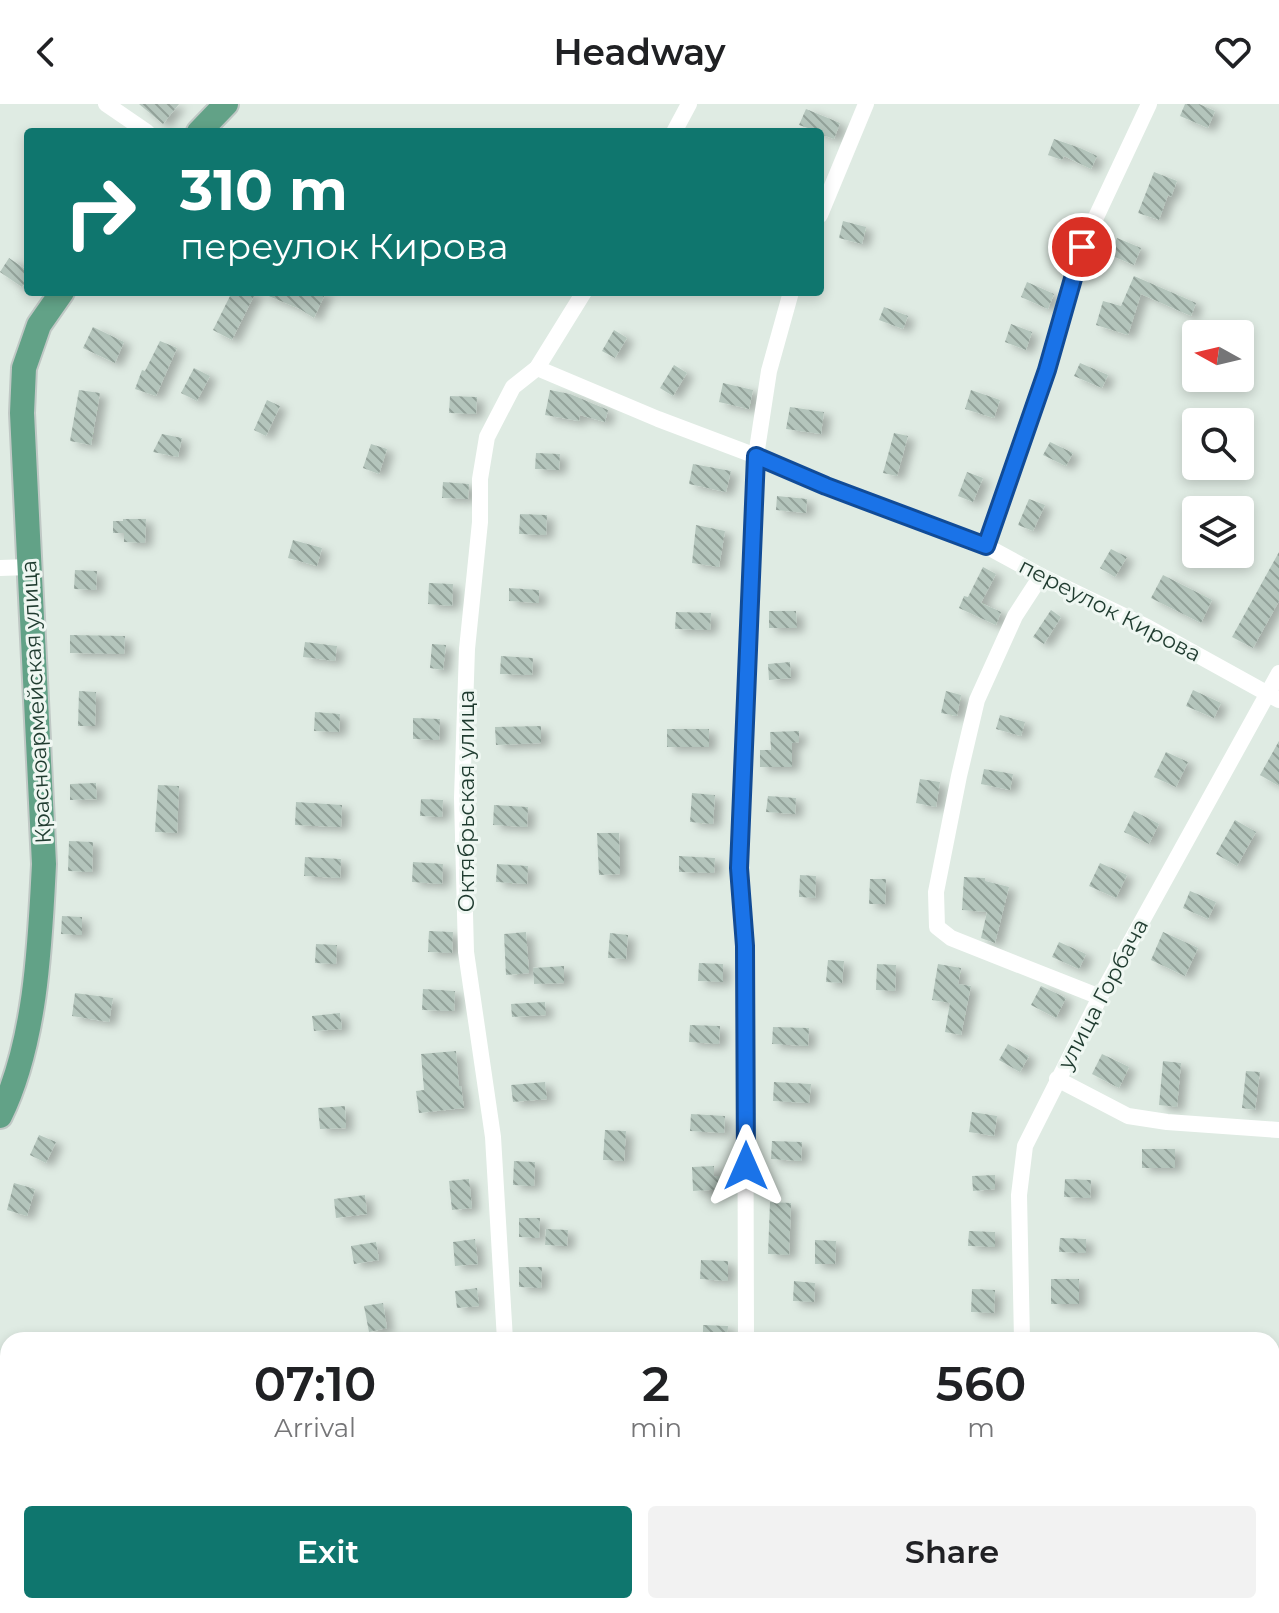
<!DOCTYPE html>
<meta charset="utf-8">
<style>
:root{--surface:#fff;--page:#f2f2f2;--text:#202124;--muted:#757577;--accent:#0f766e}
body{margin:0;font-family:Montserrat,sans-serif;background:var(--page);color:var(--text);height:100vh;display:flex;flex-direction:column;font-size:30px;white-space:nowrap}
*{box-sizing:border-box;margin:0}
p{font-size:26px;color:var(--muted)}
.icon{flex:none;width:44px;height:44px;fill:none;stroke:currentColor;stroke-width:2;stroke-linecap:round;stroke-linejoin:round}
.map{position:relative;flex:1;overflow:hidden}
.drawer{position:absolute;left:0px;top:1228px;width:1280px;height:282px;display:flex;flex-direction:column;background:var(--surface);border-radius:24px 24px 0 0;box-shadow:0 4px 12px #0003}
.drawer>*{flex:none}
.top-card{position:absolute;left:24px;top:24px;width:800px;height:168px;border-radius:8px;box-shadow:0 4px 12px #0003;background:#0f766e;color:#fff;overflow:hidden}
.needle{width:52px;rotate:278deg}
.fabs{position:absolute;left:1182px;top:216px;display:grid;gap:16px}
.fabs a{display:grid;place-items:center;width:72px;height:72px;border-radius:8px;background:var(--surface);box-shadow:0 4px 12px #0003;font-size:40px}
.pin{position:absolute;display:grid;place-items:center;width:68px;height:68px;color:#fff;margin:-34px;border:4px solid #fff;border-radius:50%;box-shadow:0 2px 8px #0007}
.me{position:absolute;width:88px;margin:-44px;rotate:0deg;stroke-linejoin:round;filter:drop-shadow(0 0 6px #0008)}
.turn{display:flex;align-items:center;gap:28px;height:168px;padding:0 24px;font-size:36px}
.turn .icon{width:104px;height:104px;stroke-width:2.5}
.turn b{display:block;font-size:56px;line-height:68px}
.eta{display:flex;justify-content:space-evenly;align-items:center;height:136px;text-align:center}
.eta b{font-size:48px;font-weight:600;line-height:56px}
.action{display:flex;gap:16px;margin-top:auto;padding:16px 24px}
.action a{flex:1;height:92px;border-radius:8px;background:var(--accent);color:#fff;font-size:32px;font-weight:600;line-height:92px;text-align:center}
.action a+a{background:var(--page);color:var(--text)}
header{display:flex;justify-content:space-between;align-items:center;height:104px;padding:0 24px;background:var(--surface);font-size:36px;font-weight:600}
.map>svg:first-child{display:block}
.green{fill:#b6ddba}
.building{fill:url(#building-back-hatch);filter:url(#shadow)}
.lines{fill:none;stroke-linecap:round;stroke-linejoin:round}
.primary-casing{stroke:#c0c8c5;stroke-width:28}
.street{stroke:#fff;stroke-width:16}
.primary{stroke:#62a287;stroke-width:24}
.route-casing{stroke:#114b97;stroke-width:20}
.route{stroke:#1a73e8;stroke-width:14}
.labels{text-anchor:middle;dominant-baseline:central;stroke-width:6;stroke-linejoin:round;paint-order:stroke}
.street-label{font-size:22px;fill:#1f3b2f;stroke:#eff7f2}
</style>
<header><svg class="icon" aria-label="back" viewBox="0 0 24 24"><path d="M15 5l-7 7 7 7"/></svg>Headway<svg class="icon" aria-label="heart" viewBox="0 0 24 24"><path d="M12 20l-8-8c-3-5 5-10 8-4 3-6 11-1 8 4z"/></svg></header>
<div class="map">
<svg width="1279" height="1509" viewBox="0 0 1279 1509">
<defs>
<pattern id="building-back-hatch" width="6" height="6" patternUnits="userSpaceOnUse" patternTransform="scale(2)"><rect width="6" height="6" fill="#b4c5bc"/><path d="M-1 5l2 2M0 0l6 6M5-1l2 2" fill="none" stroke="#92a199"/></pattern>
<filter id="shadow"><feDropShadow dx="7" dy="4" stdDeviation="4" flood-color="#0004"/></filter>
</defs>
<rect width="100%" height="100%" fill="#dfebe3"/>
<path class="green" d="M0 1347 8 1350V1449L0 1455Z"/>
<g class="building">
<path d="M139 0H179L163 20Z"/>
<path d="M1185 0H1199L1215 7 1208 24 1180 12Z"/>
<path d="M806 5 840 19 834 35 820 30V28L799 21Z"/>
<path d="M1054 35 1080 44 1097 52 1091 65 1064 52 1062 56 1048 51Z"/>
<path d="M1154 68 1177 77 1171 93 1168 91 1159 116 1138 109Z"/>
<path d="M843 117 866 123 862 140 839 134Z"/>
<path d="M1117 134 1141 144 1134 161 1110 151Z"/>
<path d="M9 154 28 167V174L22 183 0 168Z"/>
<path d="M1134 172 1196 199 1191 212 1141 190 1128 231 1096 221 1103 197 1121 202Z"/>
<path d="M1027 178 1054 190 1048 205 1021 193Z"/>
<path d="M232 188H256L232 236 213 226Z"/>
<path d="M259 188H326L314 214 300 205Z"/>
<path d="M884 203 908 212 903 225 879 216Z"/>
<path d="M1011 220 1032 228 1026 246 1005 238Z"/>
<path d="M93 223 124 238 115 259 83 244Z"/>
<path d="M614 226 627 234 615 254 602 247Z"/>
<path d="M160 237 177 244 156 292 135 285 142 266 145 267Z"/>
<path d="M1080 259 1108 271 1102 284 1074 272Z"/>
<path d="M674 261 687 269 673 292 660 284Z"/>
<path d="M194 264 210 272 197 297 181 289Z"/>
<path d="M723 279 753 286 749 305 719 298Z"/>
<path d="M79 286 100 289 91 341 70 337Z"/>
<path d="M550 286 570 290 608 306 605 318 580 311 579 317 545 311Z"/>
<path d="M971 286 1000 296 994 314 965 305Z"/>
<path d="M450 292 477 293 476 310 449 309Z"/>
<path d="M267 296 280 302 266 332 254 326Z"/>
<path d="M790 303 824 308 821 330 786 325Z"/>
<path d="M894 329 908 332 897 372 883 369Z"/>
<path d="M162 330 182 334 178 353 153 348Z"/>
<path d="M1050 338 1073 349 1066 362 1043 351Z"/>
<path d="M371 340 387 345 379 370 363 364Z"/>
<path d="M536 349 560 350 559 366 535 365Z"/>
<path d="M693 360 731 367 726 388 689 380Z"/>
<path d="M967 368 983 374 973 398 958 392Z"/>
<path d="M443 378 469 380 468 395 442 394Z"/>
<path d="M777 392 807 395 806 409 776 406Z"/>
<path d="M1029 395 1045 401 1033 427 1018 421Z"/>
<path d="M520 410 547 411 546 431 519 430Z"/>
<path d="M123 415H146L145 439 124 438V429H113V417H123Z"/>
<path d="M696 421 725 427 719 463 692 459Z"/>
<path d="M293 436 322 444 317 462 288 454Z"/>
<path d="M1111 445 1127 453 1115 473 1100 464Z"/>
<path d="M1279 448V497L1253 544 1232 533Z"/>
<path d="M983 463 996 470 981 499 1001 508 996 521 959 504 964 492 968 493Z"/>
<path d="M75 466 97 467 96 486 74 485Z"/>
<path d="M1163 471 1212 496 1201 519 1151 494Z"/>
<path d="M429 479 453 480 452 502 428 500Z"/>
<path d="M509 484 539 486V499L509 497Z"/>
<path d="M1051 506 1061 513 1044 540 1033 533Z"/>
<path d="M769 507H796L797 524H769Z"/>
<path d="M676 508 711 509 710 526 675 525Z"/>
<path d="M70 531 125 532 124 550 70 549Z"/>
<path d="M305 538 337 542 335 557 303 553Z"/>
<path d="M432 540 446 541 443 566 430 564Z"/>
<path d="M501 552 533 554 532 571 500 570Z"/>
<path d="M790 558 791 574 769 576 768 560Z"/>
<path d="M1193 586 1221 599 1214 614 1186 602Z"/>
<path d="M79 587 96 588 95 622H78Z"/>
<path d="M946 587 961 591 957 612 941 609Z"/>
<path d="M315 608 340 610 339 628 314 627Z"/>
<path d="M1000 611 1025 618 1021 632 996 625Z"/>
<path d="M413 614 440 615 439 636 413 635Z"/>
<path d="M541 622V639L496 641 495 623Z"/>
<rect x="667" y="625" width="42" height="18"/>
<path d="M799 627V638L792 639V663H760V646H771L770 628Z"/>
<path d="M1279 637V682L1260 671Z"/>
<path d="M1166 648 1188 658 1176 683 1154 673Z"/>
<path d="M984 665 1013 670 1010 686 981 680Z"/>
<path d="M920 675 940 678 936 703 916 699Z"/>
<path d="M96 679 97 695 70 696V680Z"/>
<path d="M158 681 179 682 177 729 155 728Z"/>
<path d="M692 689 715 691 713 720 690 718Z"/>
<path d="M768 692 796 694 795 710 766 708Z"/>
<path d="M421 695 443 696 442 713 420 712Z"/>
<path d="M296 698 342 701 341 723 295 721Z"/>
<path d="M494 701 528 703 527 723 493 721Z"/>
<path d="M1134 707 1159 720 1149 740 1124 728Z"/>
<path d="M1235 716 1256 728 1237 762 1216 750Z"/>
<path d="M597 729H619L620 770 599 771Z"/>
<path d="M69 737 93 738 92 768 68 767Z"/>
<path d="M679 752 715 754 714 769 679 768Z"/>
<path d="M305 753 341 755 340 774 304 772Z"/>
<path d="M413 758 443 760 442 780 412 778Z"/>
<path d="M1100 759 1127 771 1116 794 1089 782Z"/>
<path d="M497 760 528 762 527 780 496 778Z"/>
<path d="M800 771 816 772 815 794 799 793Z"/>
<path d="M964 773 985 774V777L1009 783 995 839 981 834 987 808 962 806Z"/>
<path d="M870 775H886L885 800H869Z"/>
<path d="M1190 787 1216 798 1208 815 1183 804Z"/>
<path d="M62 812 82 813V831L61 830Z"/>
<path d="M429 827 453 828 452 849 428 848Z"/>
<path d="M526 828 529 869 506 871 504 830Z"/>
<path d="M1163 828 1198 844 1185 872 1151 856Z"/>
<path d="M610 829 628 831 626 855 608 854Z"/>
<path d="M1059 838 1086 850 1079 865 1052 853Z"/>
<path d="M316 840 337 841 336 860 315 859Z"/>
<path d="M828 856 844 857 842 879 826 878Z"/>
<path d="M699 859 723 860V878L698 877Z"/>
<path d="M877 860 896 861 895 887 876 886Z"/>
<path d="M938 860 961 864 958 880 971 882 961 931 945 928 950 899 932 896Z"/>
<path d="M564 862V879L534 880 533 864Z"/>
<path d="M1041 882 1066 894 1056 914 1031 901Z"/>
<path d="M423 885 455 887 454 907 422 906Z"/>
<path d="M75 889 113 894 109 918 72 912Z"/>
<path d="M545 898 546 911 512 913 511 900Z"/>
<path d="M340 909 342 925 314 927 312 912Z"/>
<path d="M690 921 720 922 719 940 689 938Z"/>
<path d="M773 923 809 924 808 942 772 940Z"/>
<path d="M1008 940 1029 952 1020 968 999 956Z"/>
<path d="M456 947 459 982H461L464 1004 419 1009 416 987 424 986 421 950Z"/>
<path d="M1102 950 1129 963 1119 984 1092 970Z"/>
<path d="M1163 957 1181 959 1177 1003 1159 1001Z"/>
<path d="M1246 967 1260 968 1255 1006 1242 1004Z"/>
<path d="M545 978 547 995 513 998 511 981Z"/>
<path d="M774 978 811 980 809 999 773 997Z"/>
<path d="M345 1002 346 1024 320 1025 318 1004Z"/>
<path d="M972 1008 997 1012 994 1032 969 1028Z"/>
<path d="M691 1010 725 1012 724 1029 690 1027Z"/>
<path d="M605 1026 626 1027 624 1057 603 1056Z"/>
<path d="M39 1031 56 1038 46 1059 30 1051Z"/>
<path d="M772 1037 802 1038 801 1057 771 1055Z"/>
<rect x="1142" y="1045" width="33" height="19"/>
<path d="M514 1057 535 1058 534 1082 513 1081Z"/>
<path d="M714 1062V1072H726L727 1085 693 1087 692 1063Z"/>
<path d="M995 1071V1085L973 1087 972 1072Z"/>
<path d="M469 1075 472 1104 452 1106 449 1077Z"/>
<path d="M1065 1075 1091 1076 1090 1094 1064 1093Z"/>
<path d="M14 1079 35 1085 27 1112 7 1106Z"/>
<path d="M365 1091 367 1110 336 1114 334 1095Z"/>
<path d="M770 1098 791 1099 789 1151 768 1150Z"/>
<path d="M519 1114H540L539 1134 519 1133Z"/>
<path d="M546 1125 568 1126 567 1142 545 1141Z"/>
<path d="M969 1127 995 1128V1143L968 1142Z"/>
<path d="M1060 1134 1086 1135V1149L1059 1148Z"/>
<path d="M475 1135 478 1160 455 1162 453 1138Z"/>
<path d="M815 1136 836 1137 835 1160H815Z"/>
<path d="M376 1138 379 1156 354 1160 351 1142Z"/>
<path d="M701 1156 728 1157V1177L700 1175Z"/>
<path d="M519 1163H542L541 1184 519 1183Z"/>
<rect x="1051" y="1175" width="28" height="25"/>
<path d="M794 1177 815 1179 814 1198 793 1197Z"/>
<path d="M477 1184 479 1202 457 1204 455 1187Z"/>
<path d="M972 1185 995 1186 994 1209 971 1208Z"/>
<path d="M383 1199 387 1224 369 1228 364 1202Z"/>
<path d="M703 1221 728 1222 727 1236H703Z"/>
</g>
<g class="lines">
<g class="primary-casing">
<g id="primary">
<path d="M199 28 226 0"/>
<path d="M0 1012C36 939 40 840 44 760L22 309 24 264 39 221 62 188"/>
</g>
</g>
<g class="street">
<path d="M106 0 147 28"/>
<path d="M674 28 689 0"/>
<path d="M820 111 866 0"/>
<path d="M537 264 658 315 756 352 826 382 986 442 1041 472 1147 523 1279 596"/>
<path d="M986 442 1047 266 1082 143 1149 0"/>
<path d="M0 464 29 463"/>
<path d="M1041 472 1015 512 977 596 959 672 936 788 937 823 951 834 1100 893"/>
<path d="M1057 975 1128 1012 1167 1018 1279 1026"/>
<path d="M505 1236 493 1033 466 848 462 694 467 545 480 418V375L487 333 513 283 537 264 584 188"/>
<path d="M746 1236 745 842 739 764 756 352 769 267 791 188"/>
<path d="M1022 1236 1019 1091 1025 1042 1100 893 1279 569"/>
<path d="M0 1326 8 1329"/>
<path d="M1272 1431 1279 1430"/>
<path d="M572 1502 577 1509"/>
<path d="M951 1509 952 1502"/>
<path d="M1093 1509 1095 1502"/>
</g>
<use href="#primary" class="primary"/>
</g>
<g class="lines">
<g class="route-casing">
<path id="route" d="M746 1062 745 842 739 764 756 352 826 382 986 442 1047 266 1082 143"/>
</g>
<use href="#route" class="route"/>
</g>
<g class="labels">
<g class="street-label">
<text transform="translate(1110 506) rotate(27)">переулок Кирова</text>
<text transform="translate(36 598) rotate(-93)">Красноармейская улица</text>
<text transform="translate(466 697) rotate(-90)">Октябрьская улица</text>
<text transform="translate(1103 890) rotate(-62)">улица Горбача</text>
</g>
</g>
</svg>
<div class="fabs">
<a><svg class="needle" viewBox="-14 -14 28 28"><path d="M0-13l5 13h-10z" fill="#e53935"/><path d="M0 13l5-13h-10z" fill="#757577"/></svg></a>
<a><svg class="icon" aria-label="search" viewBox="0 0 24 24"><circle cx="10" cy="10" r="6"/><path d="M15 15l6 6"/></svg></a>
<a><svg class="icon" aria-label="layers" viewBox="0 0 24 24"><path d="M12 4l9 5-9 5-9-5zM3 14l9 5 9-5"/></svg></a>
</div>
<div class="pin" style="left:1082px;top:143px;background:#d93025"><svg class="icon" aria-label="arrive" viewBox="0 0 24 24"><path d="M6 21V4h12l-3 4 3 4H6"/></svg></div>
<svg class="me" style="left:746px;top:1062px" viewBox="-20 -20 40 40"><path d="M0-17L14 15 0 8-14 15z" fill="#1a73e8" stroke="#fff" stroke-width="4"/></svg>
<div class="top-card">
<div class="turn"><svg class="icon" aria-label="right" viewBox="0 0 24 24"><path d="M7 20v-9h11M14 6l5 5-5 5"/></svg><div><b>310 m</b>переулок Кирова</div></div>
</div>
<section class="drawer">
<div class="eta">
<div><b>07:10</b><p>Arrival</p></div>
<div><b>2</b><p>min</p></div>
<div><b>560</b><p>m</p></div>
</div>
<div class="action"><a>Exit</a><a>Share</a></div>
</section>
</div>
